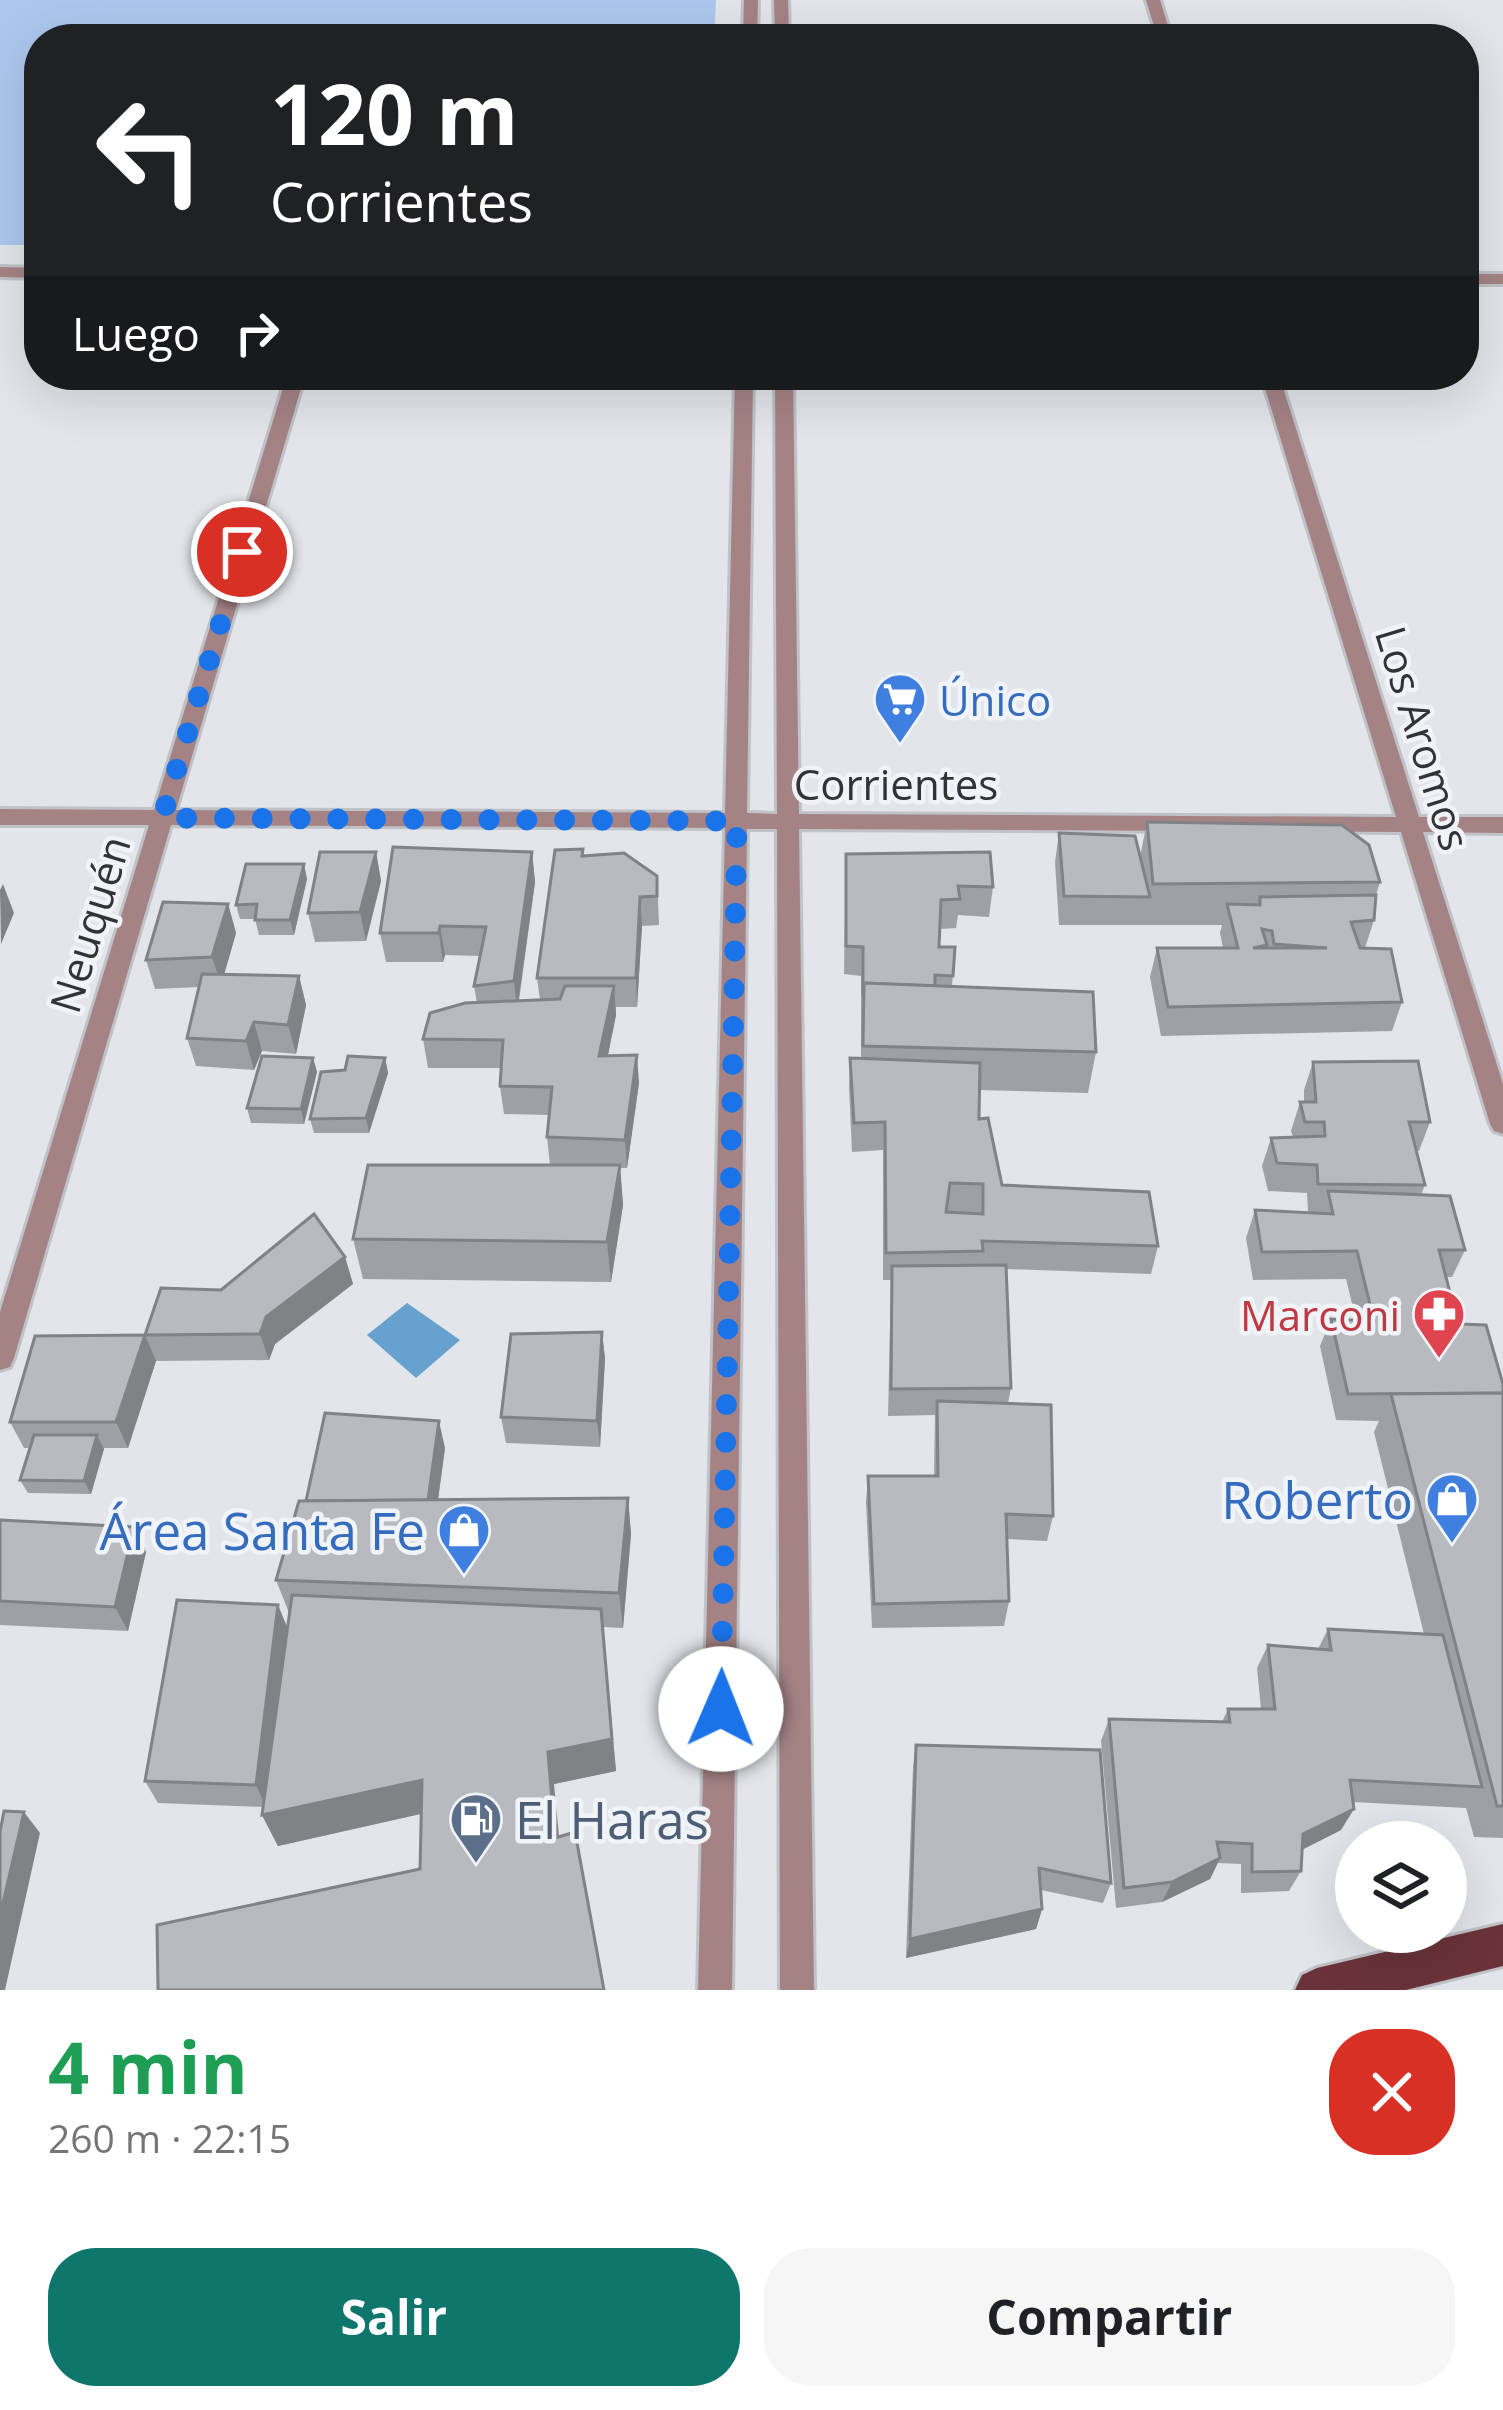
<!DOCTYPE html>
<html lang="es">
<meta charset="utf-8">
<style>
:root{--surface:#fff;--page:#f6f6f6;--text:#202124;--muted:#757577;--accent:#0f766e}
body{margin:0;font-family:"Open Sans",sans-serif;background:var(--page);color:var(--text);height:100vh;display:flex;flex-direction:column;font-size:45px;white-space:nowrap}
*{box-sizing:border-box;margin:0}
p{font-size:39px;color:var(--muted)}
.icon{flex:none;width:66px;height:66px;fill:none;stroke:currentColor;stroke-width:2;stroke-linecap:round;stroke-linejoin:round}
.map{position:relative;height:1990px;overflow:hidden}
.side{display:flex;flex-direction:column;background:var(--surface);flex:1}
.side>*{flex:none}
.top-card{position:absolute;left:24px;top:24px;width:1455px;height:366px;border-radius:48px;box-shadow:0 12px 48px #0002;background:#202124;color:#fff;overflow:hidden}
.fabs{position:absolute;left:1335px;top:1821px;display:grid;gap:24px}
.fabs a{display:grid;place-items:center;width:132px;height:132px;border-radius:50%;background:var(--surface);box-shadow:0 12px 48px #0002;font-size:60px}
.pin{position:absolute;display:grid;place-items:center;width:102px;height:102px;color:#fff;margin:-51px;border:6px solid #fff;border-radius:50%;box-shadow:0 3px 12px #0007}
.me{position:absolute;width:132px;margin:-66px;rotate:1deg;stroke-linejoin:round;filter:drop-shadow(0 0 9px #0008)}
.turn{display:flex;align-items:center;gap:42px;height:252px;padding:0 48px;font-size:54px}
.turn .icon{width:156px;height:156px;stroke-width:2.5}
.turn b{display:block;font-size:84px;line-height:102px}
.then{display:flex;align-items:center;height:114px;padding:0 48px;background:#0003;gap:24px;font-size:45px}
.round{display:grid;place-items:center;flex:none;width:126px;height:126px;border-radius:48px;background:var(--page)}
.head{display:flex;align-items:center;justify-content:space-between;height:204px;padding:0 48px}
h1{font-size:72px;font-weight:700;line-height:90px;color:#1e9e55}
.button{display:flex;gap:24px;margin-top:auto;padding:24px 48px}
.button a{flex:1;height:138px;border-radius:48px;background:var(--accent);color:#fff;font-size:48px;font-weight:700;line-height:138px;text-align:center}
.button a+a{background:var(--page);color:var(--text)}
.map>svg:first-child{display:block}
.green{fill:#acc7ef}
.water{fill:#67a1cf}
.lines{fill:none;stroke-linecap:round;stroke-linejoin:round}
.minor-casing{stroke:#bfc2c6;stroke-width:6}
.primary-casing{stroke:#bfc2c6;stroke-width:6}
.minor{fill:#a58385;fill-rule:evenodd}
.primary{fill:#6a3339;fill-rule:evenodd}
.wall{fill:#9da0a4}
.shaded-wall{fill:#808286}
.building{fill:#b7babf;stroke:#808286;stroke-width:3;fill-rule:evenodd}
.route{stroke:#1a73e8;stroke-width:21;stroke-dasharray:0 37.8}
.labels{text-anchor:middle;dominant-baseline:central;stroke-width:9;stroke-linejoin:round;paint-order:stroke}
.shop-label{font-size:42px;fill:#366cbe;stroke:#f0f3f8;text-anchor:start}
.street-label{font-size:42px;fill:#323335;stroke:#f0f3f8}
.health-label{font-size:42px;fill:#be3a42;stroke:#f0f3f8;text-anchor:end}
.near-shop-label{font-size:51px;fill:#366cbe;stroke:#f0f3f8;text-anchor:end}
.near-service-label{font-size:51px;fill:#4e5e75;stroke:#f0f3f8;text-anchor:start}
</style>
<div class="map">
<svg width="1503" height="1990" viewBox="0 0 1503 1990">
<rect width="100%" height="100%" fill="#e2e6ea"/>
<path class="green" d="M0 0H716L714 39H39V245H0Z"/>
<path class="water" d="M407 1303 460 1340 416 1378 367 1335Z"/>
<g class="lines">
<g class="minor-casing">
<g id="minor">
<path d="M744 0H758L757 39H743Z"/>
<path d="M774 0H788L789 39H775Z"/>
<path d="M1146 0H1160L1172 39H1158Z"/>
<path d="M0 267 39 268V278L0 277Z"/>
<rect x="1464" y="274" width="39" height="10"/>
<path d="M287 375H305L176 810 725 813 735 375H753L747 813 777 814 775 375H793L799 814 1396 817 1261 375H1279L1419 817H1503V833L1423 832 1503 1084V1134L1494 1131 1490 1124 1401 832 799 829 814 1990H780L777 829H747L732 1990H698L725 828 171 825 14 1358 10 1367 0 1370V1312L149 825H0V809L154 810Z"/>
</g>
</g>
<g class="primary-casing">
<path id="primary" d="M1503 1924V1966L1406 1990H1295L1302 1975 1317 1968Z"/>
</g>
<use href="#minor" class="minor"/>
<use href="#primary" class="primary"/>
</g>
<g class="wall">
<path d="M1147 822 1380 882 1376 895 1374 920 1365 948 1402 1002 1392 1031 1161 1036 1150 977 1157 948H1223L1220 933 1222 925H1059L1055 862 1059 833 1140 857Z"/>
<path d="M376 852 381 881 366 941 315 942 308 913Z"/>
<path d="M532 852 535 882 519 1001 540 1000 537 978 584 856 657 876 659 925 642 926 637 1007H616V1015L608 1055 639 1083 627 1168H620L623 1205 611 1282 363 1279 353 1239 550 1165 547 1137 549 1115 504 1114 500 1086 501 1068H428L423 1039 477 1003 474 986 480 956 445 955 443 962H386L380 933Z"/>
<path d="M846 854 993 887 989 917 958 915 956 928 940 929 939 947H955L952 986 1096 1052 1088 1093 979 1090V1119L1002 1185 1158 1246 1151 1274 1006 1269 1011 1388 1008 1403 1053 1516 1047 1541 1007 1539 1009 1601 1004 1626 872 1628 866 1502 868 1476H934L935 1415 888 1416 891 1280H883V1150L852 1152 849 1087 850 1058 861 1059V976L844 974Z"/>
<path d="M307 879 294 935H259L255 919H240L236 905Z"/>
<path d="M228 904 236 933 224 975 299 976 306 1005 296 1054 262 1051 254 1070 196 1066 187 1038 199 987 155 989 146 960Z"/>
<path d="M313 1058 317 1072 304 1124 251 1123 247 1108Z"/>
<path d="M385 1058 388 1073 369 1133H314L310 1119Z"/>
<path d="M1313 1062 1430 1122 1419 1151H1416L1425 1185 1421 1195 1465 1250 1452 1277H1446L1455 1312 1459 1324 1503 1384V1838L1474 1837 1466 1808 1353 1802 1341 1830 1302 1850 1301 1871 1289 1891 1241 1893V1864L1218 1863 1210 1879 1162 1902 1116 1908 1101 1741 1109 1719 1222 1722 1228 1709H1261L1257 1668 1268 1645 1318 1649 1328 1629 1424 1634 1374 1432 1379 1421 1336 1420 1320 1346 1331 1319 1356 1320 1346 1279 1253 1280 1246 1238 1255 1210 1320 1213V1212H1308L1307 1193 1268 1191 1262 1166 1271 1138 1293 1137 1291 1131 1300 1102H1304V1090Z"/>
<path d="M345 1257 353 1284 275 1344 269 1360 156 1361 128 1448H104L91 1494 28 1493 20 1480 30 1448H24L10 1422 145 1335 221 1290Z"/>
<path d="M602 1332 605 1359 600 1447 506 1443 501 1417Z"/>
<path d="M445 1448 438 1500 628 1498 631 1534 623 1628 603 1627 616 1771 554 1784 420 1869 421 1814 278 1846 262 1815 264 1807 158 1803 145 1781 287 1628 289 1613 276 1580 306 1501Z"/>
<path d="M0 1520 134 1527 146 1552 128 1631 0 1625Z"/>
<path d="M916 1745 1111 1883 1103 1903 1041 1890 1042 1909 1036 1929 906 1958 913 1767Z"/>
</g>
<g class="shaded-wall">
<path d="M376 852 381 881 366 941 360 912Z"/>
<path d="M532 852 535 882 517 1010 514 981Z"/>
<path d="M304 864 307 879 294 935 290 920Z"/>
<path d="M3 884 14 913 1 944 0 890Z"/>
<path d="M640 897 642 926 637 1007 636 978Z"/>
<path d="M228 904 236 933 221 985 212 957Z"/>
<path d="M440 926 445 955 443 962 439 933Z"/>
<path d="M299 976 306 1005 296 1054 288 1025Z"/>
<path d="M614 986 616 1015 602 1084 599 1056Z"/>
<path d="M254 1022 262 1051 254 1070 246 1041Z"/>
<path d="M637 1055 639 1083 627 1168 625 1140Z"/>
<path d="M313 1058 317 1072 304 1124 301 1109Z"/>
<path d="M385 1058 388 1073 369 1133 366 1118Z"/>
<path d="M620 1165 623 1205 611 1282 607 1242Z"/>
<path d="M345 1257 353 1284 275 1344 269 1360 260 1334 266 1317Z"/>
<path d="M602 1332 605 1359 600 1447 597 1421Z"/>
<path d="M145 1335 156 1361 128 1448 116 1422Z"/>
<path d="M439 1421 445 1448 433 1536 427 1511Z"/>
<path d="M97 1435 104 1449 91 1494 84 1481Z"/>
<path d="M628 1498 631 1534 623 1628 619 1593Z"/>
<path d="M134 1527 146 1552 128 1631 115 1607Z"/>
<path d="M278 1605 288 1629 266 1807 256 1785Z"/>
<path d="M601 1609 616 1771 554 1784 562 1868 555 1838 548 1752Z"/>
<path d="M422 1780 433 1811 278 1846 262 1815Z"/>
<path d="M1354 1809 1341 1830 1291 1855 1303 1834Z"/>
<path d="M24 1812 40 1833 5 1990H0V1916Z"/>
<path d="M1220 1858 1210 1879 1162 1902 1172 1882Z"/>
<path d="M1042 1909 1036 1929 906 1958 910 1939Z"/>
</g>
<g class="building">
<path d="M1147 822 1342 825 1369 845 1380 882 1153 884Z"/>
<path d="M1059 833 1135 836 1150 897 1064 896Z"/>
<path d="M393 847 532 852 514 981 474 986 486 927 440 926 439 933H380Z"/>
<path d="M583 849 582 856 624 853 657 876V896L640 897 636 978H537L555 850Z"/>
<path d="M320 852H376L360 912 308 913Z"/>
<path d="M990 852 993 887 958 886 960 899 941 900 939 947H955L953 976 935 975V986L864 983 863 996V947L846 946V854Z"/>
<path d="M246 864H304L290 920H255L257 904 236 905Z"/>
<path d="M1376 895 1374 920 1351 922 1360 948 1391 949 1402 1002 1168 1007 1157 948H1238L1227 904 1260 905V897ZM1262 929 1272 931 1274 944 1327 948H1253L1267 945Z"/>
<path d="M163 902 228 904 212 957 146 960Z"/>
<path d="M202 974 299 976 288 1025 254 1022 246 1041 187 1038Z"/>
<path d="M864 983 1093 992 1096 1052 863 1046Z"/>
<path d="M565 986H614L599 1056 637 1055 625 1140 547 1137 552 1087 500 1086 503 1040 423 1039 430 1013 465 1003 560 999Z"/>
<path d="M262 1056 313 1058 301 1109 247 1108Z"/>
<path d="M348 1056 385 1058 366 1118 310 1119 321 1072 345 1070Z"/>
<path d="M850 1058 980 1063 979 1119 988 1118 1002 1185 1149 1192 1158 1246 982 1241 983 1251 886 1253 885 1122 854 1123ZM950 1183 983 1184V1214L946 1212Z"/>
<path d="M1418 1061 1430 1122H1409L1425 1185 1318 1184 1317 1165 1277 1163 1271 1138 1325 1136 1324 1122H1305L1300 1102H1316L1313 1062Z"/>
<path d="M368 1165H620L607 1242 353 1239Z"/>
<path d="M1328 1191 1450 1196 1465 1250H1439L1455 1312 1459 1324 1486 1325 1503 1384V1393L1348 1394 1331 1319 1374 1321 1357 1251 1262 1252 1255 1210 1333 1214Z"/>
<path d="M314 1214 345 1257 266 1317 260 1334 145 1335 161 1288 221 1290Z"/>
<path d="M1006 1265 1011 1388 891 1389 892 1266Z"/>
<path d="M602 1332 597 1421 501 1417 511 1334Z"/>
<path d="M145 1335 116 1422H10L35 1336Z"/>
<path d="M1503 1393V1806H1497L1391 1394Z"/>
<path d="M937 1401 1051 1405 1053 1516 1006 1514 1009 1601 874 1604 868 1476H938Z"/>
<path d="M325 1413 439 1421 428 1500 306 1501Z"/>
<path d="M34 1435H97L84 1481 20 1480Z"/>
<path d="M628 1498 619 1593 276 1580 299 1501Z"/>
<path d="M0 1520 134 1527 115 1607 0 1601Z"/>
<path d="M292 1595 601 1609 612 1739 548 1752 555 1838 575 1832 604 1990H158L157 1925 420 1869 422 1780 262 1815Z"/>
<path d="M177 1600 278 1605 256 1785 145 1781Z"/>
<path d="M1328 1629 1443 1635 1482 1787 1350 1780 1354 1809 1303 1834 1301 1871 1252 1872V1844L1217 1842 1220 1858 1172 1882 1124 1888 1109 1719 1230 1722 1228 1709H1275L1268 1645 1331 1650Z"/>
<path d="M916 1745 1100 1750 1111 1883 1039 1868 1042 1909 910 1939Z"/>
<path d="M4 1811 24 1812 0 1916V1832Z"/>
</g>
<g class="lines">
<path class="route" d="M242 552 162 818 737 821 721 1709"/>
</g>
<defs>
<g id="supermarket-pin" transform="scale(2.7)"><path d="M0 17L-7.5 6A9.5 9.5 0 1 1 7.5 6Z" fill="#3f7fe0" stroke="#f0f3f8"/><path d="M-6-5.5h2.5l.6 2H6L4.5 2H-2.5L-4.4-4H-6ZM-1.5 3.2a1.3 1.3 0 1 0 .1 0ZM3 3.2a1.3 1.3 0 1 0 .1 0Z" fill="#fff"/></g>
<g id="pharmacy-pin" transform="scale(2.7)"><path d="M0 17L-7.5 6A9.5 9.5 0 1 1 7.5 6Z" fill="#e0444e" stroke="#f0f3f8"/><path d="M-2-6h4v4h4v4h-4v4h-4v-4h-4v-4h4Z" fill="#fff"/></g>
<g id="shop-pin" transform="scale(2.7)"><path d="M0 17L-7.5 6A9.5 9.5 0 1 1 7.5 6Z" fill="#3f7fe0" stroke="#f0f3f8"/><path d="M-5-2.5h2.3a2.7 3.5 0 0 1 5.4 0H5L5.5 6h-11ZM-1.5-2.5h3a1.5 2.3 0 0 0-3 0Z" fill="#fff"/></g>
<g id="fuel-pin" transform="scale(2.7)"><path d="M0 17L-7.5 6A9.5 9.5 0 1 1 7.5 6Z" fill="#5c6f8a" stroke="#f0f3f8"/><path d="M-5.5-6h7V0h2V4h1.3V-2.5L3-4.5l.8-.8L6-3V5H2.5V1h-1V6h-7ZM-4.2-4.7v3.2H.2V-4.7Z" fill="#fff"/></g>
</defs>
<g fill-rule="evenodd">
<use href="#supermarket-pin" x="900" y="699"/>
<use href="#pharmacy-pin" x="1439" y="1314"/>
<use href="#shop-pin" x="1452" y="1499"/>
<use href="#shop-pin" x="464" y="1530"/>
<use href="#fuel-pin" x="476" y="1819"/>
</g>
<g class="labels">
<g class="shop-label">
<text x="939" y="699">Único</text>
</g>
<g class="street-label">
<text transform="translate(1424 738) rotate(73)">Los Aromos</text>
<text x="896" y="783">Corrientes</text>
<text transform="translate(89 924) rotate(-73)">Neuquén</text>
</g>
<g class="health-label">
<text x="1400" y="1314">Marconi</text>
</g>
<g class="near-shop-label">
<text x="1413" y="1499">Roberto</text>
<text x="425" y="1530">Área Santa Fe</text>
</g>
<g class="near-service-label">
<text x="515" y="1819">El Haras</text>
</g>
</g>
</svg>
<div class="fabs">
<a><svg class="icon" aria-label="layers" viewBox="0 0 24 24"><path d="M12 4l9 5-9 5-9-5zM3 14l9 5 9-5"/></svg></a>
</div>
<div class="pin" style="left:242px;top:552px;background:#d93025"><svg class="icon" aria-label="arrive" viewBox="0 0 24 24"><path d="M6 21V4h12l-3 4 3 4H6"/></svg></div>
<svg class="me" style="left:721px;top:1709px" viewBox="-20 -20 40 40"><circle r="19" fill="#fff"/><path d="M0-13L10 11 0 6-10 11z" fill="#1a73e8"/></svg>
<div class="top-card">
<div class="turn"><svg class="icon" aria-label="left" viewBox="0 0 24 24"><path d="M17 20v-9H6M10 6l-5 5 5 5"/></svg><div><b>120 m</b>Corrientes</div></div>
<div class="then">Luego<svg class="icon" aria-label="right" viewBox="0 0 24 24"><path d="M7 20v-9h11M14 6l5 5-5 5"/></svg></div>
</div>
</div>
<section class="side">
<div class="head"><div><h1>4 min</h1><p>260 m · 22:15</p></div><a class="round" style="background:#d93025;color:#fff"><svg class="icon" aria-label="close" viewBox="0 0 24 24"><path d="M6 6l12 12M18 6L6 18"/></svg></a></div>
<div class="button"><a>Salir</a><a>Compartir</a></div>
</section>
